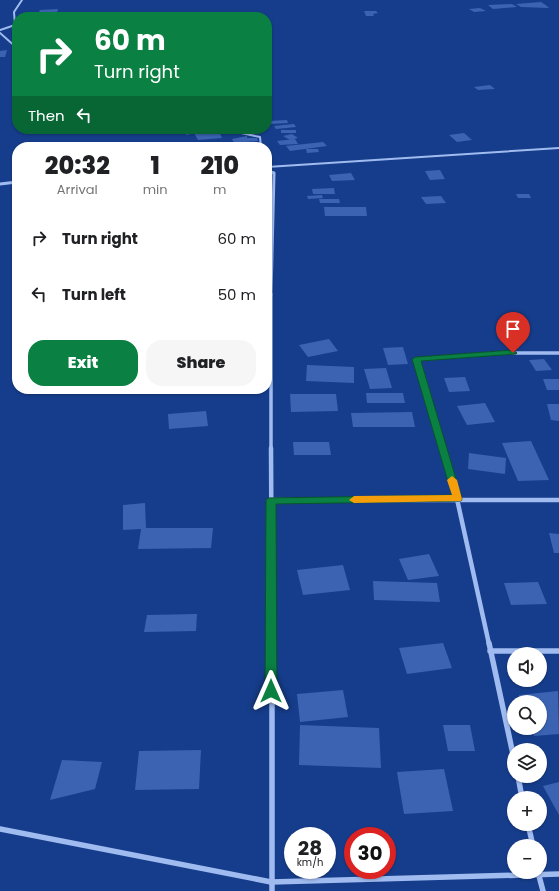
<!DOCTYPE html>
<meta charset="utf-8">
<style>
:root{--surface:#fff;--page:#f6f6f6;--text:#202124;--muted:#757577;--accent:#0b8043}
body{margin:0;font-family:Poppins,sans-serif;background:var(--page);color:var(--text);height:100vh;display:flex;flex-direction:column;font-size:15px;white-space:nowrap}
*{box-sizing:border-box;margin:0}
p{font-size:13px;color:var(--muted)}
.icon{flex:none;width:22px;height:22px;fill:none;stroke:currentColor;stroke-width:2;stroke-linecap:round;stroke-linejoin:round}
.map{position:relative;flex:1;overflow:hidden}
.details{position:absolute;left:12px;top:142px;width:260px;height:252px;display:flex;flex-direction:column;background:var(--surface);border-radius:16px;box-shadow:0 1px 3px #0004}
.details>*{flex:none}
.banner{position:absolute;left:12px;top:12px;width:260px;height:122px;border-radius:16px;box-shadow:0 1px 3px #0004;background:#0b8043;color:#fff;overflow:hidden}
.tools{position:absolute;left:507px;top:647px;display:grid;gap:8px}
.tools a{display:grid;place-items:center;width:40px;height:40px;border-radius:50%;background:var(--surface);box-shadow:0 1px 3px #0004;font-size:20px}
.speed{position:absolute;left:284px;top:827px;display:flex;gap:8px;font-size:20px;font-weight:700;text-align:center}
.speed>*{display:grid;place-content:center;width:52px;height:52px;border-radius:50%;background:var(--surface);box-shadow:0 1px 3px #0004;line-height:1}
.speed small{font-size:10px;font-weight:400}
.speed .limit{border:6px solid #d22;background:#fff;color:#111}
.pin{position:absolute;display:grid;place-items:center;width:34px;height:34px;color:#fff;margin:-41px -17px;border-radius:50% 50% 50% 0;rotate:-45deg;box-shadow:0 0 4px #0007}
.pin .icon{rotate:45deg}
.me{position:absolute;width:44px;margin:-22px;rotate:0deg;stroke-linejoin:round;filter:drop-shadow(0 0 3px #0008)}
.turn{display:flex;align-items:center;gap:14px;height:84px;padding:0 16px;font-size:18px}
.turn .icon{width:52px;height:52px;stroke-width:2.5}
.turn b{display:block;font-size:28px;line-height:34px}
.then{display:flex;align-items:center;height:38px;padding:0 16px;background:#0003;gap:8px;font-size:15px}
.eta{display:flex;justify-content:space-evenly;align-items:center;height:68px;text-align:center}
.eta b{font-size:24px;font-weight:800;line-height:28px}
.action{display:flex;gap:8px;margin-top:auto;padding:8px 16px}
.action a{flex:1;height:46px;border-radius:16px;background:var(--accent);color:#fff;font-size:16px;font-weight:800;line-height:46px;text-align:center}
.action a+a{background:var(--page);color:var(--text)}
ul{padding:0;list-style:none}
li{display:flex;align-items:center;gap:12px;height:56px;padding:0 16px}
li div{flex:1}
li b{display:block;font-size:15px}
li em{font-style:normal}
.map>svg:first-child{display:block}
.building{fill:#3b63b2}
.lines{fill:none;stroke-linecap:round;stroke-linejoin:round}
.street-far4{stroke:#a0bbef;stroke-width:2}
.street-far3{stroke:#a0bbef;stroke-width:3}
.street-far2{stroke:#a0bbef;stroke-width:3.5}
.street-far1{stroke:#a0bbef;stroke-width:4.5}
.street{stroke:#a0bbef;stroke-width:5.5}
.route{fill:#0b8043;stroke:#07532c}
.slow{fill:#f59e0b}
</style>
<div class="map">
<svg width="559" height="891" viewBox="0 0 559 891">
<rect width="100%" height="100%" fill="#163d8b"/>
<g class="building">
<path d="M541 2 547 6 533 7 547 6 549 8 521 7 516 4Z"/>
<path d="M512 4 517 7 493 9 488 5Z"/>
<path d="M480 8 486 11 474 12 469 9Z"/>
<path d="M58 9 56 16H37L40 10Z"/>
<path d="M364 11H376L378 13 373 14 374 16H366Z"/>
<path d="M82 14V17H62V15Z"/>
<path d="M7 50 5 57H0V51Z"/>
<path d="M490 85 495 89 478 90 474 87Z"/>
<path d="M287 120 288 123 270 124 269 121Z"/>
<path d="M294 124 296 127 276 129 274 126Z"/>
<path d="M186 129H207L202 131 218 129 222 138 198 140 194 133 187 135 178 131Z"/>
<rect x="281" y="130" width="15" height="3"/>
<path d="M464 133 472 140 457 142 449 135Z"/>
<path d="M292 134 298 138 290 140 283 136Z"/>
<path d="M247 136V138H257L258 141 234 143 232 139Z"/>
<path d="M295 139 298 144 280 145 277 141Z"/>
<path d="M323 142 327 146 290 151 286 146Z"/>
<path d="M260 143 261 147H238V144Z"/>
<path d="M306 149H318L319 152 307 153Z"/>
<path d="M440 170 445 179 430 180 425 171Z"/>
<path d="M351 173 355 180 332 181 329 175Z"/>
<path d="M334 188 335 194H313L312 189Z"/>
<path d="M516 194H529L531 198H518Z"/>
<path d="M322 195 323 198 308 199 307 196Z"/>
<path d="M441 196 446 203 426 204 421 197Z"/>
<path d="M319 199H339L340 203H320Z"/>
<path d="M324 207H366L367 216H325Z"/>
<path d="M329 339 338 351 308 357 299 345Z"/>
<path d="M403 347 408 364 388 365 383 348Z"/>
<path d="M544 359 552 370 536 371 529 360Z"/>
<path d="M307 365 354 367V383L306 381Z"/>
<path d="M386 368 392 388 370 389 364 369Z"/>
<path d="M465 377 470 391 449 392 444 378Z"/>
<path d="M543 379H559V390H547Z"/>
<path d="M197 389H231V392L197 391Z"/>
<path d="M366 393H403L405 403H367Z"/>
<path d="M290 394H336L338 411 291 412Z"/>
<path d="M485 403 495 422 467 425 457 406Z"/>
<path d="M547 404H559V421L551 420Z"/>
<path d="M206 411 208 426 169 429 168 414Z"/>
<path d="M412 412 415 427H353L351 413Z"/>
<path d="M531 441 549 480 518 481 502 443Z"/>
<path d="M293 442H329L331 455H294Z"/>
<path d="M469 453 506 458 505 474 468 469Z"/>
<path d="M145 503 146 528H213L211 548 138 549 141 529 123 530V505Z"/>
<path d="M549 533 559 534V553H554Z"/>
<path d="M429 554 439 576 408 580 399 559Z"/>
<path d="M343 565 350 590 303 595 297 570Z"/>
<path d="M373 581 437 583 440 602 374 600Z"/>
<path d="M538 582 547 604 511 605 504 583Z"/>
<path d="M197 614 196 631 144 632 147 615Z"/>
<path d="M443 643 452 668 407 674 399 648Z"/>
<path d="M343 690 348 717 300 722 297 694Z"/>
<path d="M558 691 559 734 534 736 531 728H540V702H521L519 695Z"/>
<path d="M300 725 379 728 381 768 299 765Z"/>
<path d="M443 725H470L475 751H448Z"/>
<path d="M201 750 199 789 135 790 139 751Z"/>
<path d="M62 760 102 762 95 789 50 800Z"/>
<path d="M444 769 453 811 404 814 397 772Z"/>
<path d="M559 782V815L543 786Z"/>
</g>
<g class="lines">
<g class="street-far4">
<path d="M0 30 15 25 14 12 22 0"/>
<path d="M0 33 17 48"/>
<path d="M223 129 260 137 261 147"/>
<path d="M267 167 559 148"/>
<path d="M267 170 274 173"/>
</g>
<g class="street-far3">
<path d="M0 184 17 182"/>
<path d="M271 295 274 173 271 172"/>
</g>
<g class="street-far2">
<path d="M271 294V449"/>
<path d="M442 449 416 359 498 353H559"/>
</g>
<g class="street-far1">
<path d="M271 448 272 644"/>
<path d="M442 448 457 499 489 644"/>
<path d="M271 500H559"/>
</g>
<g class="street">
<path d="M272 643V891"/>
<path d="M489 643 514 759"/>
<path d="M490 651H559"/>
<path d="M518 776 522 798"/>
<path d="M528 824 533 846"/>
<path d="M0 829 271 882 559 874"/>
<path d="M538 872 543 891"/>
</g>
</g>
<path class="route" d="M513 350 517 353 516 354 421 361 462 499 461 501 276 504 277 691 276 695 271 696 267 695 265 691 266 500 268 498 452 495 412 359 416 357Z"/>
<path class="slow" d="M452 476 457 480 462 499 461 501 354 503 349 500 354 496 452 495 447 480Z"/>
</svg>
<div class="tools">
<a><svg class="icon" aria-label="sound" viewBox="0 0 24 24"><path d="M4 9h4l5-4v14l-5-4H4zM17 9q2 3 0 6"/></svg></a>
<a><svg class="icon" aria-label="search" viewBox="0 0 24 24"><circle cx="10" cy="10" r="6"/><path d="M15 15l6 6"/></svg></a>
<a><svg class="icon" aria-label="layers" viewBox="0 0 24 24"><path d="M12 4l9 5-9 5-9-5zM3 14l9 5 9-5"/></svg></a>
<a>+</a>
<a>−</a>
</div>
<div class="speed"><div>28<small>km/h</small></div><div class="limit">30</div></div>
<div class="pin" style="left:513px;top:353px;background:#d93025"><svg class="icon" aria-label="arrive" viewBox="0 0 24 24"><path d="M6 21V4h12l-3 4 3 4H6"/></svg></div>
<svg class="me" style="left:271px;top:691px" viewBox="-20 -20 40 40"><path d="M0-17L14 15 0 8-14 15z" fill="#0b8043" stroke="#fff" stroke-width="4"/></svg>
<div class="banner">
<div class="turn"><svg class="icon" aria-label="right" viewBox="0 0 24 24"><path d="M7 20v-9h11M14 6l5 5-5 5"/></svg><div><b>60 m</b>Turn right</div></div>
<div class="then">Then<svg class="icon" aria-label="left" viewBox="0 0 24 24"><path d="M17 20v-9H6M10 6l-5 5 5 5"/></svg></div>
</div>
<section class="details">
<div class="eta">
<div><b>20:32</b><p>Arrival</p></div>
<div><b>1</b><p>min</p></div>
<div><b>210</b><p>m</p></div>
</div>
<ul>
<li><svg class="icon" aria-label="right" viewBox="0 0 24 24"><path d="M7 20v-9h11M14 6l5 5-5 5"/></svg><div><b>Turn right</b></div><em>60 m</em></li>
<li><svg class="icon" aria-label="left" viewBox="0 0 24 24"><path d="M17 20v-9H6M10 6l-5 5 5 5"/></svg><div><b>Turn left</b></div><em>50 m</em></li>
</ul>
<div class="action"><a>Exit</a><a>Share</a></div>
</section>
</div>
